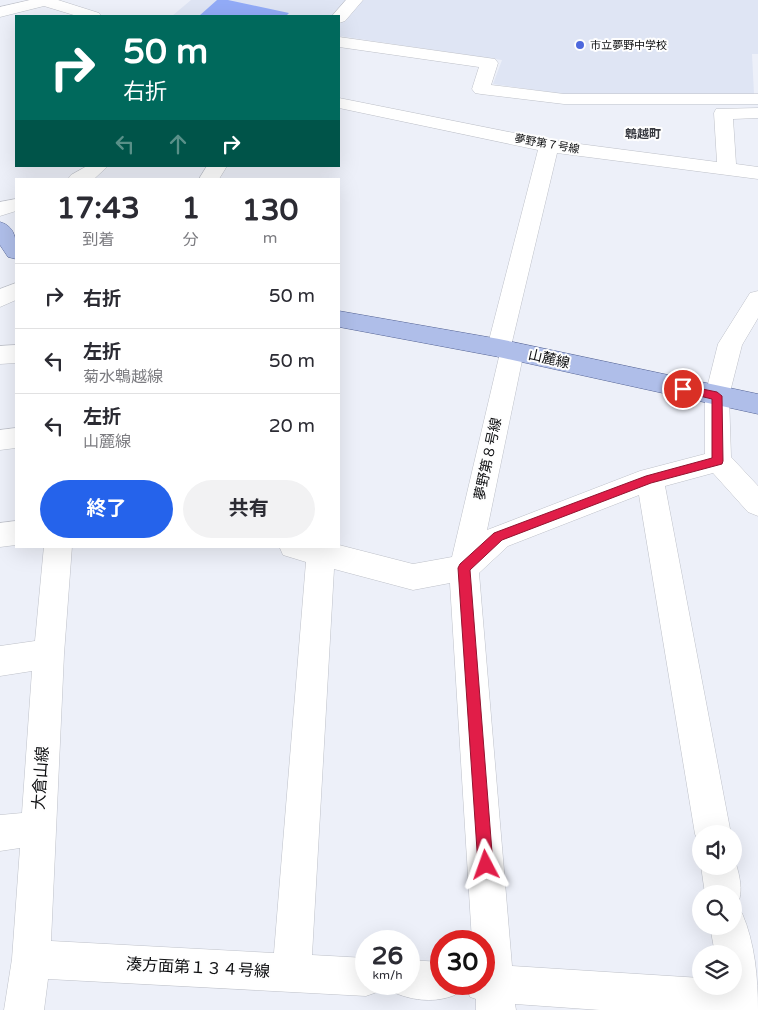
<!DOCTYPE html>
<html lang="ja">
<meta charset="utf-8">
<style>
:root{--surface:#fff;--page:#f2f2f3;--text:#2b2b33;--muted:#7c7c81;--line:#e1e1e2;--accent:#2563eb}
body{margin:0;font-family:"Varela Round","Noto Sans JP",sans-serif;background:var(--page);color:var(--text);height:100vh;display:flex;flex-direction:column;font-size:19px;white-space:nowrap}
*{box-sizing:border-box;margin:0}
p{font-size:16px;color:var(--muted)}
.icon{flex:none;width:28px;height:28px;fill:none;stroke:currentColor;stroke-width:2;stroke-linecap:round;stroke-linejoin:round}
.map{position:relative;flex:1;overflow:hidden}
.side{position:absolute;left:15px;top:178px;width:325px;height:370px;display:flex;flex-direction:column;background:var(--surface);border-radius:0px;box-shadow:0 5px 20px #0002}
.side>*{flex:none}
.top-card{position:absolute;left:15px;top:15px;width:325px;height:152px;border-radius:0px;box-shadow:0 5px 20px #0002;background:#00695c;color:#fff;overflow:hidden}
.buttons{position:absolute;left:692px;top:825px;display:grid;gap:10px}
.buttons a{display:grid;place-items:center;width:50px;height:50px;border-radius:50%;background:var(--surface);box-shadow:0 5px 20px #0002;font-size:25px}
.speed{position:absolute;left:355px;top:930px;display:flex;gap:10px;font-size:25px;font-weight:700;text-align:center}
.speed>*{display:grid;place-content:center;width:65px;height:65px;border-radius:50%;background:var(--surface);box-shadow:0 5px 20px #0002;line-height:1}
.speed small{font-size:12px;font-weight:400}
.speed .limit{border:8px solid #d22;background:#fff;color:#111}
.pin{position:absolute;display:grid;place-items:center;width:42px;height:42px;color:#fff;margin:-21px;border:2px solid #fff;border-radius:50%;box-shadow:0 1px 5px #0007}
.me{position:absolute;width:55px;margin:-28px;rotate:356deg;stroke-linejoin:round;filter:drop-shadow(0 0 4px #0008)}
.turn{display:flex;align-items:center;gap:18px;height:105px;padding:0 25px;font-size:22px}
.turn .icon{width:65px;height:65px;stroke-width:2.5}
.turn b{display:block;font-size:35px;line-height:42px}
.lanes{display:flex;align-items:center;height:48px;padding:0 25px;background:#0003;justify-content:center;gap:25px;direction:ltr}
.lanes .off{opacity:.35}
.eta{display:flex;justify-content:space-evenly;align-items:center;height:85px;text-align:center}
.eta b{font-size:30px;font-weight:700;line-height:35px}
.button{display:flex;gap:10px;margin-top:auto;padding:10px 25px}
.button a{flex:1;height:58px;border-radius:30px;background:var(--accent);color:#fff;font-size:20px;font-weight:700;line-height:58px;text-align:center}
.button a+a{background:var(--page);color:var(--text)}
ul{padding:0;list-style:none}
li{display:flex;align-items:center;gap:15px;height:65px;padding:0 25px;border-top:1px solid var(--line)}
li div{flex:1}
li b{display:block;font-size:19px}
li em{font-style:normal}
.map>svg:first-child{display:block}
.built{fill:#dfe5f4}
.water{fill:#92abf7}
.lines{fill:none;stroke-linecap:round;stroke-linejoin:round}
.minor-casing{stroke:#bec1c9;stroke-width:1}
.major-casing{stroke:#546394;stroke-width:1}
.minor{fill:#fff;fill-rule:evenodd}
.major{fill:#afbee9;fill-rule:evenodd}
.route{fill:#e11d48;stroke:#92132f}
.poi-dot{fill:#4d68dd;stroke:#fefefe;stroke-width:2}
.labels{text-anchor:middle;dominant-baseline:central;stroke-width:4;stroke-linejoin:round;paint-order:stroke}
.far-poi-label{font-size:11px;fill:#0c0d0f;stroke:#fefefe;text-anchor:start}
.far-street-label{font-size:11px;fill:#0c0d0f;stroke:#fefefe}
.far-neighbourhood-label{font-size:12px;font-weight:bold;fill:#373940;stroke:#fefefe}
.street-label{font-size:14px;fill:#0c0d0f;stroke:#fefefe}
.near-street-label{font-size:16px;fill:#0c0d0f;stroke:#fefefe}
</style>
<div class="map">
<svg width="758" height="1010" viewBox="0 0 758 1010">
<rect width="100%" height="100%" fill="#edf0f9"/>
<path class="built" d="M191 0H758V54H752L754 94H563L493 84 502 60 339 36V16H172Z"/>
<path class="water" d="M217 0H228L289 13 286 16H199Z"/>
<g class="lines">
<g class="minor-casing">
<g id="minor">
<path d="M30 0H58L99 13 101 16H77L44 6 0 17V7Z"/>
<path d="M346 0H363L345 21 339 23V16H332Z"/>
<path d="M339 37 495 59 498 63 491 85 564 94H758V104H564L481 94 475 93 472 89 479 67 339 47Z"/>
<path d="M339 98 549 140 717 162 714 113 716 109 758 108V118L733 119 736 164 758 167V179L557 153 512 342 520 345 524 351 487 530 640 471 705 454V396L718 344 750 293 758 291V318L742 345 729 396 731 457 758 486V516L748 512 713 473 665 486 731 834H701V847L695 834 639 495 508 546 479 573 512 966 701 978V986H734V954H715L710 926H734V909L742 913C755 943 758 978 758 1010H600L515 1004 516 1010H476V999L470 997 465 984H484V941H472L450 583 413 590 334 569 312 955 366 958V984H382L380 991 366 996 48 979 44 1010H4L12 959 20 848 0 851V815L22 813 32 671 0 676V646L35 641 44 546H72L64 654 51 941 274 953 306 562 283 555 279 546 339 545 413 564 452 557 499 357 491 354 487 348 538 150 339 108Z"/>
<path d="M87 166H108L94 179H68L71 175Z"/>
<path d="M207 166H227L219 179H199Z"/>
<path d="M16 199V211L0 216V202Z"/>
<path d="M16 283V300L0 307V289Z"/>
<path d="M16 345V363L0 364V346Z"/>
<path d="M16 428V448L0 450V430Z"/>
<path d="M16 521V545L0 547V523Z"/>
<path d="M734 858C739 872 746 897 734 908V894H705L701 866H734Z"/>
<path d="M409 960 441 962V984H459L455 995C435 1003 415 1001 395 993L392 984H409Z"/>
</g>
</g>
<g class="major-casing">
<g id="major">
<path d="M0 222C18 227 16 244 16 259L8 257 0 245Z"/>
<path d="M339 311 499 339 758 394V414L499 357 339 327Z"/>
</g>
</g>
<use href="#minor" class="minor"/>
<use href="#major" class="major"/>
</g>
<path class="route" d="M683 385 717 392 722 396 723 461 722 464 651 483 502 540 470 570 493 865 491 870 486 872 481 870 478 865 458 568 460 564 494 533 646 476 712 458V399L679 391 678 389 679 386Z"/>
<circle class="poi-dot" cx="580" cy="45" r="5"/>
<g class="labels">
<g class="far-poi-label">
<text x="590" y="45">市立夢野中学校</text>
</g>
<g class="far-street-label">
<text transform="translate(547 144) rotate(10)">夢野第７号線</text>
</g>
<g class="far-neighbourhood-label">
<text x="643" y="134">鵯越町</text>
</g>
<g class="street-label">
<text transform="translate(549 359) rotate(13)">山麓線</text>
<text transform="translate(488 459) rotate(-78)">夢野第８号線</text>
</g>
<g class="near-street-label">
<text transform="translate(41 778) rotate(-86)">大倉山線</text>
<text transform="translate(198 968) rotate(3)">湊方面第１３４号線</text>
</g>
</g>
</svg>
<div class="buttons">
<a><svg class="icon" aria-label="sound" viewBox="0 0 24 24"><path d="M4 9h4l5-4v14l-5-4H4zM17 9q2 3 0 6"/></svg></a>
<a><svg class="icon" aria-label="search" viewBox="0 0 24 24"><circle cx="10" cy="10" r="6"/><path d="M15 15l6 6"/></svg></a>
<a><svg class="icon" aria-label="layers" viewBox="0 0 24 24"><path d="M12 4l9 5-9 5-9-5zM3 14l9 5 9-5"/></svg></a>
</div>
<div class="speed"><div>26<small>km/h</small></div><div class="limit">30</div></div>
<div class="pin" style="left:683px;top:389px;background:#d93025"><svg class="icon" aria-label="arrive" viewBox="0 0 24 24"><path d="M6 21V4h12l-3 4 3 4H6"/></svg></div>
<svg class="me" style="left:486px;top:865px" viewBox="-20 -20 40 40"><path d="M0-17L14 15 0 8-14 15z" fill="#e11d48" stroke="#fff" stroke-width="4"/></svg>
<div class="top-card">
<div class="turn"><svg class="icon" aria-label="right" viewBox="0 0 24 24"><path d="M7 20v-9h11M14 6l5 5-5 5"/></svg><div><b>50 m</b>右折</div></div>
<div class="lanes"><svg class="icon off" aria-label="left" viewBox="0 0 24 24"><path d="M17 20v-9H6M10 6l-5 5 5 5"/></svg><svg class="icon off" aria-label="ahead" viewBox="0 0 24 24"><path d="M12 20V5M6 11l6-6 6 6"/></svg><svg class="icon" aria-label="right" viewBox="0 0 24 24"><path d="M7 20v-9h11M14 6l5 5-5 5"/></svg></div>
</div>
<section class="side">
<div class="eta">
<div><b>17:43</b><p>到着</p></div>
<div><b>1</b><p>分</p></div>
<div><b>130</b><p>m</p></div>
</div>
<ul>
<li><svg class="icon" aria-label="right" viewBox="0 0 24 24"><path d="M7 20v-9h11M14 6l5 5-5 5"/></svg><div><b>右折</b></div><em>50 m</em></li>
<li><svg class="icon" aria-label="left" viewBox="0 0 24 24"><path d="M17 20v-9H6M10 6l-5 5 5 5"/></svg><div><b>左折</b><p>菊水鵯越線</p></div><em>50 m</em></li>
<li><svg class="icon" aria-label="left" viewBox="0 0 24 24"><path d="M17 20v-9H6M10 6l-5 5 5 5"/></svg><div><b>左折</b><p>山麓線</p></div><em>20 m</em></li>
</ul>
<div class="button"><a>終了</a><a>共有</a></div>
</section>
</div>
